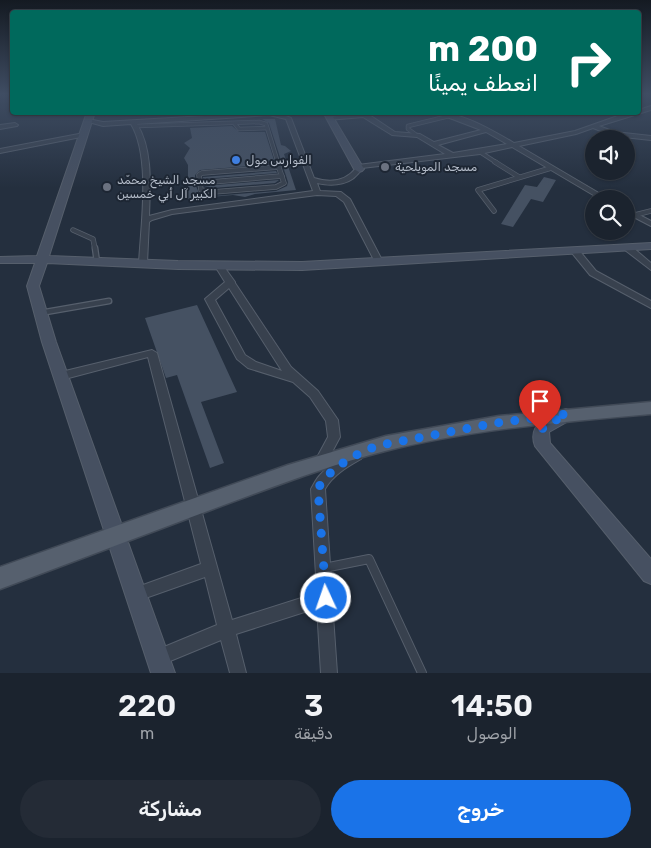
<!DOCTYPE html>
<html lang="ar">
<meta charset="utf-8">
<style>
:root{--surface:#1b232e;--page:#242b36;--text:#f1f3f6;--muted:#a0a4aa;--line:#39404a;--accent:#1a73e8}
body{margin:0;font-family:Rubik,Vazirmatn,sans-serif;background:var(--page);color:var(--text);direction:rtl;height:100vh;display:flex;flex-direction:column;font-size:19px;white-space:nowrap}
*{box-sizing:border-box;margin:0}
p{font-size:16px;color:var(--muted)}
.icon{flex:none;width:28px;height:28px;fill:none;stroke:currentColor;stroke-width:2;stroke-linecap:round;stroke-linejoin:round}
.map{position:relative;height:673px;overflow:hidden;direction:ltr}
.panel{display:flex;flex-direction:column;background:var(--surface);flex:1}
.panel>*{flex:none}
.banner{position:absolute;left:10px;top:10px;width:631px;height:105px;border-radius:5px;box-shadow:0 1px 4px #0004,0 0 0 1px var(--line);direction:rtl;background:#00695c;color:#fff;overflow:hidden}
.buttons{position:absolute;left:585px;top:130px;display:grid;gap:10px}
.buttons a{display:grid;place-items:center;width:50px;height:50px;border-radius:50%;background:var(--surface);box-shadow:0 1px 4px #0004,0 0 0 1px var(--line);font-size:25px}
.pin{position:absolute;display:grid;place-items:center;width:42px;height:42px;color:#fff;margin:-51px -21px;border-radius:50% 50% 50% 0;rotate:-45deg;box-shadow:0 0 5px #0007}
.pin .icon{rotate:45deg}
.me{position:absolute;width:55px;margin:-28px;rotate:357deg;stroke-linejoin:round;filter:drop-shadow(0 0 4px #0008)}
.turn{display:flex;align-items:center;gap:18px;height:105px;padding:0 20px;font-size:22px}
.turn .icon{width:65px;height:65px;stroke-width:2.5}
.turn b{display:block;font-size:35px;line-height:42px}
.eta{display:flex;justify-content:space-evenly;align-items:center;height:85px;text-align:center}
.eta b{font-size:30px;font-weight:600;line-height:35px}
.primary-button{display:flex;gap:10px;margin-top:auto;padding:10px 20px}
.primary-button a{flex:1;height:58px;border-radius:30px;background:var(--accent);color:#fff;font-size:20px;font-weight:600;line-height:58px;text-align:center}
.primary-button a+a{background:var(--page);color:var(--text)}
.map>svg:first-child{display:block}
.building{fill:#455162}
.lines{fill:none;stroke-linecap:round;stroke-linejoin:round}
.lane-far3-casing{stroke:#565f6c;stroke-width:4.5}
.lane-far2-casing{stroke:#565f6c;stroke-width:5.5}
.lane-far1-casing{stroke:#565f6c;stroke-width:7}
.lane-casing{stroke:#565f6c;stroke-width:10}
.street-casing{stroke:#565f6c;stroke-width:2}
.secondary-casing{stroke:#565f6c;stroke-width:2}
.primary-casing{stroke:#414a57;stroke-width:3}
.lane-far3{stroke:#38414e;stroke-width:3}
.lane-far2{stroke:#38414e;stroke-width:4}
.lane-far1{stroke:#38414e;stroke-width:4.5}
.lane{stroke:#38414e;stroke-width:8}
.street{fill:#38414e;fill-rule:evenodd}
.secondary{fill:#465061;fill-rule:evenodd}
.primary{fill:#56606e;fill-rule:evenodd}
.route{stroke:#1a73e8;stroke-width:9;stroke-dasharray:0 16.2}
.shop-dot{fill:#3f7fe0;stroke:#1d2633;stroke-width:2}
.worship-dot{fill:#6b7280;stroke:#1d2633;stroke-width:2}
.labels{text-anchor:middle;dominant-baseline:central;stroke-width:4;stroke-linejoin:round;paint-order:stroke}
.far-poi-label{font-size:12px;fill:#b4bcc9;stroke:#1d2633;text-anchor:start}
</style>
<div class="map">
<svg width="651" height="673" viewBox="0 0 651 673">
<rect width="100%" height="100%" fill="#242f3e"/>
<g class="building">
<path d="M262 119H275L281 145 285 146 291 151 284 154 296 190 255 194 245 197 233 195 188 199V165L184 158 190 148 184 143 192 138 190 128 232 126 239 132H265L274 160V164L200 170 195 175V184L199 193 213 196 276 191 287 186 288 182 269 123Z"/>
<path d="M276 171 277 173 203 179V177Z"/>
<path d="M544 177 556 180 543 202 531 199 513 227 501 224 525 185 537 187Z"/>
<path d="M279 180 275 183 213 188 204 186Z"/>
<path d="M197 305 237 392 201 402 224 463 210 468 177 375 166 378 145 318Z"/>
</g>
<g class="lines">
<g class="lane-far3-casing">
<g id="lane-far3">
<path d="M235 124 239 129 267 128"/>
<path d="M137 126 259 122 266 124 278 163"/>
<path d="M415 134 408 129V126L449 116"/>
<path d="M480 152 497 163"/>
</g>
</g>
<g class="lane-far2-casing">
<g id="lane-far2">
<path d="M277 162 284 183 276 187 213 192 201 190 199 175 202 173 279 167"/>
<path d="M495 162 519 177"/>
<path d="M199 183 282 176"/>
<path d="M494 211 478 190 551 168"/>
<path d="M635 215 651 211"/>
<path d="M73 230 93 239 95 249"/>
</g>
</g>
<g class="lane-far1-casing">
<g id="lane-far1">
<path d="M95 248 97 262"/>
<path d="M40 313 109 301"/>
</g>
</g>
<g class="lane-casing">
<path id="lane" d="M324 568 369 559 422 673"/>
</g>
<g class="street-casing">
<g id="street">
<path d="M651 106V110L599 126 615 132 651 136V140L614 136 593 128 576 134 519 146 609 199H600L512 147 480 154 362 168C353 185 334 187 317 183L320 191 341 192 350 199 383 262 379 265 375 262 344 202 336 196 317 195 172 214 152 220 149 222 147 263 143 266 140 265 139 263C141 225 151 157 131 124L103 126 85 121 88 119 103 122 275 112 291 118 314 178C330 183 345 182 356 168V166L358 165 445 154 417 137 392 135 363 117 328 120V118L330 117 365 112 395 132 420 134 434 142 481 130 434 112C462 112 490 129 514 143L575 131 629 112H639V110ZM269 115 286 119 313 191 172 210 149 216C150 186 153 150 137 124ZM486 132 507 144 453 153 438 145Z"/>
<path d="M15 123 18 125 17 126 0 129V125Z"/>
<path d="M84 133 87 135 86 136 0 153V149Z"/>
<path d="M626 208 651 221V226L626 213Z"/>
<path d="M625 246H631L651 263V270L625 250Z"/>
<path d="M572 249H578L596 271 651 301V308L590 275 572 253Z"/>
<path d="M219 263 222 264 235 282V283L291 367 318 391 338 420 340 437 324 467 320 468 316 467 314 463 328 437 326 421 310 397 293 382 248 368 237 359 205 299 225 282 215 266ZM229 288 282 371 256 362 245 355 215 300Z"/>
<path d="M152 350 157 353 232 620 317 593 311 489C314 484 316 479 320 475 327 467 351 449 361 453L363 456 361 459C347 467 333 475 325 489L332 594 334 598 332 601 337 673H321L317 608 236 634 246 673H230L221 640 158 666 152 664 150 658 152 652 217 625 205 577 137 601 132 599 129 594 132 589 201 564 148 357 61 380 57 379 56 376 57 373 61 372Z"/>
</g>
</g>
<g class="secondary-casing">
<g id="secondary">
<path d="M87 112H95L49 256 178 261 302 262 651 243V249L302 270 178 269 47 263 39 286 56 342 175 673H151L42 342 27 286 35 263H0V257L37 256Z"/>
<path d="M323 112H330L364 169 362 171 359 172 354 169Z"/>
<path d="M566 409 572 411 574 415 572 419 549 432 550 443 651 559V584L644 581 535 446C527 424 548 415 566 409Z"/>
</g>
</g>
<g class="primary-casing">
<path id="primary" d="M651 402V414C562 422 472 429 385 451 326 466 270 488 213 509 142 536 71 562 0 589V567L288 465 386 436 499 416Z"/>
</g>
<use href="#lane-far3" class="lane-far3"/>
<use href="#lane-far2" class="lane-far2"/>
<use href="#lane-far1" class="lane-far1"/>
<use href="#lane" class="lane"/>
<use href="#street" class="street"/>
<use href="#secondary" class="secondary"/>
<use href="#primary" class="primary"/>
</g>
<linearGradient id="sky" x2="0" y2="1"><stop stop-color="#141a22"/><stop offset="0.5" stop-color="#3f4d63"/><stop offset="1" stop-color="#3f4d63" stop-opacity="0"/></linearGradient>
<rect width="651" height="188" fill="url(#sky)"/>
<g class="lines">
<path class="route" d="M326 598 318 489C326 470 361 450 381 445L496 423 567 414 545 426 540 431"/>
</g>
<circle class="shop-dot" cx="236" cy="160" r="5"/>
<g class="worship-dot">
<circle cx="385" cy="167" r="5"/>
<circle cx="107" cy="187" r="5"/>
</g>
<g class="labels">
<g class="far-poi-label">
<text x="246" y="160">الفوارس مول</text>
<text x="395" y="167">مسجد المويلحية</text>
<text x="117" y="180">مسجد الشيخ محمّد<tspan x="117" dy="14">الكبير آل أبي خمسين</tspan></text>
</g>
</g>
</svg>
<div class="buttons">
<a><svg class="icon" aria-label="sound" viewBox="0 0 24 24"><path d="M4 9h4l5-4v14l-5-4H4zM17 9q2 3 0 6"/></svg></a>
<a><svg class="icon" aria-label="search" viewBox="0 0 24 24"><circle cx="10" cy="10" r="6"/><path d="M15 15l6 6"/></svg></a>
</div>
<div class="pin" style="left:540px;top:431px;background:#d93025"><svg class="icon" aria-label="arrive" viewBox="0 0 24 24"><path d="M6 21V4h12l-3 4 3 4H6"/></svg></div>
<svg class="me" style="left:326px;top:598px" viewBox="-20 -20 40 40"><circle r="17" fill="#1a73e8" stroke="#fff" stroke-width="3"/><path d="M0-11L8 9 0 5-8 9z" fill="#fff"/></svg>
<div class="banner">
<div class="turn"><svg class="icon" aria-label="right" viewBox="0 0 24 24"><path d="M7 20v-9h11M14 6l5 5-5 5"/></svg><div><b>200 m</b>انعطف يمينًا</div></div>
</div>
</div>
<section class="panel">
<div class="eta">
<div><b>14:50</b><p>الوصول</p></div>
<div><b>3</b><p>دقيقة</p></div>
<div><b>220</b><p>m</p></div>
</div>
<div class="primary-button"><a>خروج</a><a>مشاركة</a></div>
</section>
